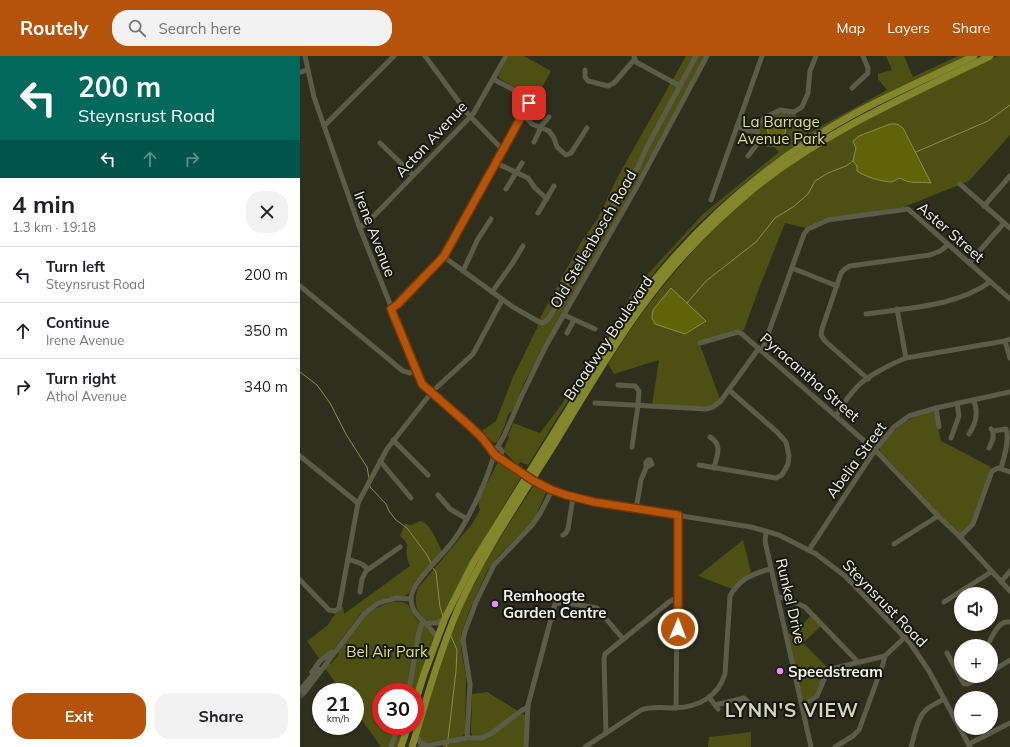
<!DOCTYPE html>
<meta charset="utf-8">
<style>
:root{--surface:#fff;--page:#f2f2f2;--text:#202124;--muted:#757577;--line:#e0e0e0;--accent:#b45309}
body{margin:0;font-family:Mulish,sans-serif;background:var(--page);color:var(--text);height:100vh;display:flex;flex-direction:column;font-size:15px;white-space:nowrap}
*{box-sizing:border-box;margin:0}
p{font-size:13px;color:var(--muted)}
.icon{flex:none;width:22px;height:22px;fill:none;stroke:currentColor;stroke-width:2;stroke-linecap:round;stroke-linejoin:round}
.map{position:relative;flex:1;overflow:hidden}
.details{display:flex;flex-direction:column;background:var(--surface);width:300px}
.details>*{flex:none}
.top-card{background:#00695c;color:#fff;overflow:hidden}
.buttons{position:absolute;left:654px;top:531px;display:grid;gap:8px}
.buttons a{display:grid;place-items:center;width:44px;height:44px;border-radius:50%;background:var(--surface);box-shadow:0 1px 3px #0004;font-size:20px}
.speed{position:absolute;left:12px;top:627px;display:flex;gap:8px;font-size:20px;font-weight:700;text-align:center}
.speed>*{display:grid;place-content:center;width:52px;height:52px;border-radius:50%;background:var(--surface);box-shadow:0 1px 3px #0004;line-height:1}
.speed small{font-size:10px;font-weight:400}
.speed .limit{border:6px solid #d22;background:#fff;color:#111}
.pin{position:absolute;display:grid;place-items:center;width:34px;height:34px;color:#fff;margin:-17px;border-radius:8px;box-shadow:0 2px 6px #0006}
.me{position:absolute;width:44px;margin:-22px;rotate:1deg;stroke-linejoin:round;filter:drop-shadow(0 0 3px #0008)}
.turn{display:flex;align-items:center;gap:14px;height:84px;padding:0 12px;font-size:18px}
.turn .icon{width:52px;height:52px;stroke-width:2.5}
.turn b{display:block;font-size:28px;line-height:34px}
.lanes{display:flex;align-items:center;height:38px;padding:0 12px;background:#0003;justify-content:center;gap:20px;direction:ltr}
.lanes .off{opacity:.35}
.round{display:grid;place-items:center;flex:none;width:42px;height:42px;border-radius:16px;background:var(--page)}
.headline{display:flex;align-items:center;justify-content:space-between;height:68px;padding:0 12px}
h1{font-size:24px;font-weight:700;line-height:30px}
.button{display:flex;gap:8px;margin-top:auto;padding:8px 12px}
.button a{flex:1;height:46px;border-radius:16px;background:var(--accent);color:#fff;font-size:16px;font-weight:700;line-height:46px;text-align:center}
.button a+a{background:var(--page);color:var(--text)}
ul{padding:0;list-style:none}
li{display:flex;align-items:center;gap:12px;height:56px;padding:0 12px;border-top:1px solid var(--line)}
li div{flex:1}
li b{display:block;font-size:15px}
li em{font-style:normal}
header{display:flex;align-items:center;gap:24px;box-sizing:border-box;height:56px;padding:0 20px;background:var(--accent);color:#fff}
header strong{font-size:19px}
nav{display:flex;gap:22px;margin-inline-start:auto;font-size:14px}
.search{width:280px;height:36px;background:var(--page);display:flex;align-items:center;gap:10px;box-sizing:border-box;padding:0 14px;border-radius:16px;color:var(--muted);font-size:15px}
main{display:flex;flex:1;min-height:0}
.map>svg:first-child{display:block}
.green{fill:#4e5013}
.water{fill:#616308;stroke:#8c8e4b}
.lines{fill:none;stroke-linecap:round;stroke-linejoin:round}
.stream{stroke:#8c8e4b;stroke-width:1}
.minor-tunnel{stroke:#4b4c3a;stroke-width:5;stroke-dasharray:5 2.5;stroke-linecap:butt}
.minor{stroke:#5c5d49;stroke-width:5}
.major{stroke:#84862c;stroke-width:7}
.route-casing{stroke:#753606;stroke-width:10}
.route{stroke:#b45309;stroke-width:7}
.poi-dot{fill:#ea8dfd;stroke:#16170e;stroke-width:1.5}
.labels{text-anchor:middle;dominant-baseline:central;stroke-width:4;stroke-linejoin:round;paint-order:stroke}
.park-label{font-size:15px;fill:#dee376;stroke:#16170e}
.street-label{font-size:15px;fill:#f1f3e7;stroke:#16170e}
.poi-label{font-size:15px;font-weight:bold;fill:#f1f3e7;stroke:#16170e;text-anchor:start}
.district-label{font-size:19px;font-weight:bold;letter-spacing:1px;fill:#d3d5bd;stroke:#16170e}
</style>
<header>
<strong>Routely</strong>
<div class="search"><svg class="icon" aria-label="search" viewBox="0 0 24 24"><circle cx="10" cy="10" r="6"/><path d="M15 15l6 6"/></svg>Search here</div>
<nav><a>Map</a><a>Layers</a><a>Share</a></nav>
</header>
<main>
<section class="details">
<div class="top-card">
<div class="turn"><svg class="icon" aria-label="left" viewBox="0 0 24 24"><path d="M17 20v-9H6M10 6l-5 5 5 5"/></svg><div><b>200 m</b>Steynsrust Road</div></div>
<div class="lanes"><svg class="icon" aria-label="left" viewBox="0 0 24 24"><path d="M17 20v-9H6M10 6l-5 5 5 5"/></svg><svg class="icon off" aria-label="ahead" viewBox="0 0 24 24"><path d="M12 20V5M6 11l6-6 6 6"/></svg><svg class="icon off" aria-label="right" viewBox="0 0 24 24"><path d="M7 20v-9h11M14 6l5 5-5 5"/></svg></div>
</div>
<div class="headline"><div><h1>4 min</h1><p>1.3 km · 19:18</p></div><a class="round"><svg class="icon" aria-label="close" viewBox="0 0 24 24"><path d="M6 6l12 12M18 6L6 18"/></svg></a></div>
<ul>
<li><svg class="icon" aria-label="left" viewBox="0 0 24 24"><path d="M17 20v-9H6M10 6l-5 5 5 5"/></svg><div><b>Turn left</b><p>Steynsrust Road</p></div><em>200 m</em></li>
<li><svg class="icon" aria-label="ahead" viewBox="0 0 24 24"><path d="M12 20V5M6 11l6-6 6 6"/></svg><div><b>Continue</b><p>Irene Avenue</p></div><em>350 m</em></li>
<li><svg class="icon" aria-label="right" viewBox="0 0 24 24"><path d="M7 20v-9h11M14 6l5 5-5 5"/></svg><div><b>Turn right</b><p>Athol Avenue</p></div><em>340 m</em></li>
</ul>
<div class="button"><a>Exit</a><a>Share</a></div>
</section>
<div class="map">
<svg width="710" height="691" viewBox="0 0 710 691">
<rect width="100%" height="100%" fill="#2e2f1c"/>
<g class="green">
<path d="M209 0H224L251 15 235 44 199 22 198 19Z"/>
<path d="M386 0H405L321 154 224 327 212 356H210L207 361 205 369 198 385 195 387 190 384 182 375 196 365 213 321 237 272 240 262 281 186 298 162 317 122Z"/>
<path d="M586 0H604L613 21 658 0H667C633 17 599 34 565 51 549 60 531 67 516 77 449 118 387 172 340 235 299 291 265 351 228 409L220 406 218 409 204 396V393L209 381 208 380 213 367 240 377 262 348 337 230 403 158 479 96 474 91H467L460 86 459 76 461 69 464 65 479 56 495 58 507 78 587 34 578 23V18L592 14Z"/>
<path d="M698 0H710V79L669 125 604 151 523 163 506 172 485 167 458 235 444 274 399 286 420 343 410 351 352 349 359 304 314 318 308 308C365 217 433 143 526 86 581 53 641 28 698 0Z"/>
<path d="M634 355 641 385 691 411 672 465 661 477H657L580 395V391C598 369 606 362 634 355Z"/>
<path d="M201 404 221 421 169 508 142 560 137 565C134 565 130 565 127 564 115 559 114 542 118 532L172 468 180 454 178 447 179 443 198 406Z"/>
<path d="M234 429 245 434 246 436 236 460 231 467 199 499 188 514 170 553 161 578V593L166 620 165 677 162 681 127 687 122 685 119 679C133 633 146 588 166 544 185 504 210 466 234 429Z"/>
<path d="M120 465C130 466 137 486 142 495L117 523 108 538 103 541H87L69 551 61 557 34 593 20 604 7 585 28 569 32 562 43 550 44 558 110 510C109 507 107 504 107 501 105 489 112 491 100 480L105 468 111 469Z"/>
<path d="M443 484 451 516 432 533 398 520Z"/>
<path d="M92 546C96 546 101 545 105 547 112 550 113 560 118 565 125 573 128 569 134 580L115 638V636H81V670H105L98 691H81L55 654V636H42L25 612 29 607 31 608 39 598 36 596C53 574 63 554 92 546Z"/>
<path d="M511 559 521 570 503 587 528 612 526 615 517 637 506 644 502 643 488 579 489 577 493 580Z"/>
<path d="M187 636 218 655 190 676 182 680H173L171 677 172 638Z"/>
<path d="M221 658H224L226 662 225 691H143V688L187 682Z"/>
<path d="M451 676V691H408L409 681Z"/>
</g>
<g class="water">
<path d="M480 61C491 71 485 88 469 85L467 67 474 65Z"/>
<path d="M590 68H597L603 72 631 127C619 125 611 129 600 122 597 123 593 126 591 126 583 126 563 120 557 115V110L553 105 556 92 553 85 559 80Z"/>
<path d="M371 232 406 265 385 278 355 268 352 262 353 254Z"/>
</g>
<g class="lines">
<g class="stream">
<path d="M616 96 688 65 710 49"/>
<path d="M387 247 406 225 456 186 475 162 493 151 508 138 515 125 528 117 546 110 553 105"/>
<path d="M0 316 17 329 30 347 47 380 67 411 69 422"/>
<path d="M70 430V431L86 448 89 455 96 464 107 472 127 499 131 507"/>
<path d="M133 512 136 516 140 551 143 560"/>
<path d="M148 683 156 615 157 594 151 580"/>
<path d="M146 691 147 689"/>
</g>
<path class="minor-tunnel" d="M0 641 4 637"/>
<g class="minor">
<path d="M5 0 14 41 59 170 121 326 131 337 173 372 194 397"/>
<path d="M125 0 168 58 203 94"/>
<path d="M334 0 336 6 380 30"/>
<path d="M285 14V21L288 25 308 30 314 27 334 4"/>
<path d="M0 16 8 14"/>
<path d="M552 32 568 17V12L563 0"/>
<path d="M223 59 232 68 249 75 254 82 257 91 266 99 271 97 287 72"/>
<path d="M24 70 94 0"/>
<path d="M437 70 449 75H457"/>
<path d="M234 86 242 69 249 61"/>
<path d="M80 87 113 119"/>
<path d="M448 100 458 87 457 75 459 68 464 62 480 54 494 56 502 51 508 37 510 15 516 0"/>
<path d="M196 107 228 122 235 132 247 143"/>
<path d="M660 128 710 172"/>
<path d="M206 133 222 107"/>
<path d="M411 144 462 0"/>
<path d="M684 150 710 120"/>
<path d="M238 157 254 130"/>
<path d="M59 170 64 169 70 164 173 58 206 0"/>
<path d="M144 201 213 251 241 267 245 266 249 262 329 123 338 111 347 91 396 0"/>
<path d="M669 207 704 167"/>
<path d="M492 212 537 230"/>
<path d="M163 215 178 183 191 163"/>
<path d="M0 230 103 315 110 317 116 315"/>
<path d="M192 236 212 208 223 190"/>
<path d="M91 253 98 248 144 201 228 49 229 44 227 41 193 23"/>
<path d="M597 253 606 302"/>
<path d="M566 258C607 252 655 251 690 226"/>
<path d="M264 259 295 273"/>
<path d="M267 277 274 264"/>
<path d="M705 285 710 302"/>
<path d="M400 287 438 276 442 278 578 397 638 460 660 481 710 535"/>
<path d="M462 295 504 178 508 173 528 164 608 153 710 243"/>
<path d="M568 323 525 285 521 279 522 273 541 217 545 213 550 210 630 199 640 195 648 189"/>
<path d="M318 329 335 330 339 335 338 349 332 391"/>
<path d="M136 332 173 298 202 244"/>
<path d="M295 347 406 353 413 351 420 346 459 292"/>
<path d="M636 352 639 371"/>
<path d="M536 360C542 350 548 340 556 332 565 321 593 307 606 302L705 285 710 283"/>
<path d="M691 373 693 375 706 373C710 383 704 402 701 412"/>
<path d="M669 378C676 367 679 355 673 344"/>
<path d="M410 381C423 389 417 399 414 412"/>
<path d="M651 382 659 360 657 347"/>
<path d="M93 384 128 419"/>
<path d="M197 392 204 380 222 339 246 290 335 134 407 0"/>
<path d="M689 392 693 383V375"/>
<circle cx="198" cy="396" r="4"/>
<path d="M0 400 58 447"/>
<path d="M198 400 234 425 252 434 266 439 294 446 451 471 479 479 516 498 545 520 610 587 629 615 670 691"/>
<path d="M80 405 111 442"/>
<path d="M399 409 476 422 482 419 488 408 489 400 486 386 477 376 429 334"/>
<path d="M138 439 150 453 167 463"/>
<path d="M336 453 341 424 346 412V406L348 404H350L352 408 346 412"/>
<path d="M466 475 465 485 511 691"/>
<path d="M263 479 266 477 268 473 273 441"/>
<path d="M660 481 673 468 692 415 698 412 710 416"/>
<path d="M594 488 638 460"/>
<path d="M509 494 575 394 594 371 609 360 636 352 710 336"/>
<path d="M48 503 62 508 68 513"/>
<path d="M0 524 29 554 35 555 39 552 58 447 87 393 131 337"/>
<path d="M701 526 710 515"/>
<path d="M60 536 62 523 66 515 100 491"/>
<path d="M478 541 485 542 505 551 558 606"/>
<path d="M644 546 691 516"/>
<path d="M126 567H137L145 562"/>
<path d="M137 582C130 567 111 561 111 542 112 525 146 497 156 481 169 462 189 421 194 398"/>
<path d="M687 590C692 581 698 564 710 566"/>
<path d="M647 597 664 628H668L684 620"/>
<path d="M12 616 20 605 32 596"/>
<path d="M691 616 710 604"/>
<path d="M0 634 18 613"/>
<path d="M108 636 111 623 119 576 123 565"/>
<path d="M4 637 64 558 77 548 85 545 97 542 111 543"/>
<path d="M409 641 418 653"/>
<path d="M415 649 444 642 455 653H467L471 656"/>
<path d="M502 650 517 640 526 619 531 613 585 600"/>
<path d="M376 652 378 459"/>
<path d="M306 677 304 603 305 598 369 546 378 541"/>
<path d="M116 679 120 686 126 689"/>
<path d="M167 682 170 628 163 584 165 575 176 546 194 509 233 468 241 456 252 434"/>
<path d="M669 688 710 667"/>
<path d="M91 691 98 670"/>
<path d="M120 691 167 682H182L192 677 221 655 228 651"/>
<path d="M226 691 228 649 255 548 262 546 297 552 323 583"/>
<path d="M285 691 341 654C352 650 363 652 375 652 398 651 418 641 425 618L430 540C439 523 454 517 471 513"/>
<path d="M535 691 553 680 559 674 583 608 585 600 605 581"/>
<path d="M611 691C615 679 617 661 627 653 632 649 639 646 644 643"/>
</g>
<g class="major">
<path d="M115 647 124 618 145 562 173 507 324 264C386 177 460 109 554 58 593 37 635 19 674 0"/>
<path d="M101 691 108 670"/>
<path d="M112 691C126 645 139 598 158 553 183 497 218 446 250 395 279 348 306 300 338 256 371 209 412 167 457 130 527 74 610 39 690 0"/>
</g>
</g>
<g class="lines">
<g class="route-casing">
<path id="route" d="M229 47 144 200 98 248 91 253 122 328 172 372 183 383 195 399 234 425 252 434 266 439 294 446 378 459V573"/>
</g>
<use href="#route" class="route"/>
</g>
<g class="poi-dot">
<circle cx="195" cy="548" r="4"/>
<circle cx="480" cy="615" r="4"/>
</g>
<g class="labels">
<g class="park-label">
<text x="481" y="65">La Barrage<tspan x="481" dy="17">Avenue Park</tspan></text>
<text x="87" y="595">Bel Air Park</text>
</g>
<g class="street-label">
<text transform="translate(131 83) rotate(-47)">Acton Avenue</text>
<text transform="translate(651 176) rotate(41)">Aster Street</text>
<text transform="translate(75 178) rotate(69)">Irene Avenue</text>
<text transform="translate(293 183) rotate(-60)">Old Stellenbosch Road</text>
<text transform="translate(308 282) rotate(-56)">Broadway Boulevard</text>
<text transform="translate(510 321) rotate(41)">Pyracantha Street</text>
<text transform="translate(556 404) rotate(-54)">Abelia Street</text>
<text transform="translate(491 545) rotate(77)">Runkel Drive</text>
<text transform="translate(585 547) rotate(46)">Steynsrust Road</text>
</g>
<g class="poi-label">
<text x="203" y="539">Remhoogte<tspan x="203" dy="17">Garden Centre</tspan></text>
<text x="488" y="615">Speedstream</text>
</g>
<g class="district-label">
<text x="492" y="654">LYNN'S VIEW</text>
</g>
</g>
</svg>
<div class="buttons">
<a><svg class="icon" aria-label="sound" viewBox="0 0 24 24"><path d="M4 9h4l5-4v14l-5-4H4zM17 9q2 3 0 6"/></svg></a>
<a>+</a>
<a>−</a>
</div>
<div class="speed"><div>21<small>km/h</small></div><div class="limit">30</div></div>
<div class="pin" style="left:229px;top:47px;background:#d93025"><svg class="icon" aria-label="arrive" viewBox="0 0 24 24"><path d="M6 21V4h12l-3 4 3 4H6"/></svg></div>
<svg class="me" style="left:378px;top:573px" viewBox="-20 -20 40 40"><circle r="17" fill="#b45309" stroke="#fff" stroke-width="3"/><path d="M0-11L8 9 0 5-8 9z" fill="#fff"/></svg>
</div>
</main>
